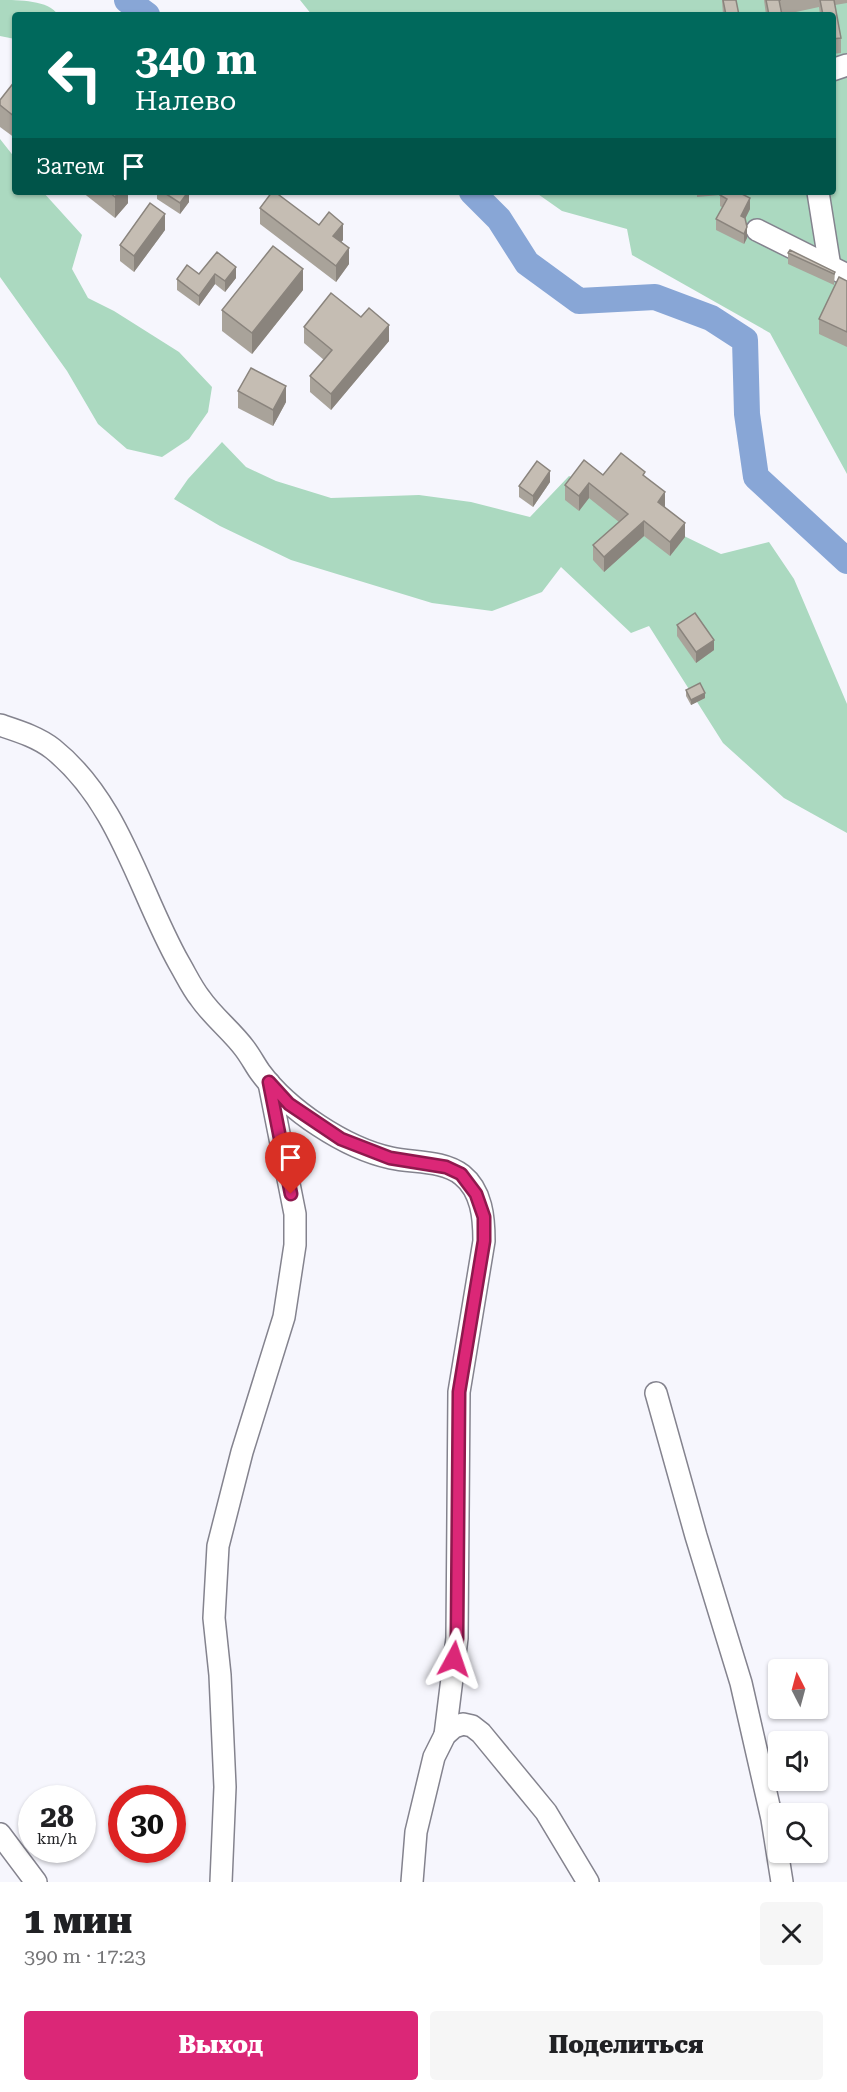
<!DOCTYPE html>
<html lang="ru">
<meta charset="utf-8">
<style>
:root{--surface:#fff;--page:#f6f6f6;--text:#202124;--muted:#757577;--accent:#db2777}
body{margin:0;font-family:"Roboto Serif",serif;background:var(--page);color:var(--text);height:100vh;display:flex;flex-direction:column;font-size:22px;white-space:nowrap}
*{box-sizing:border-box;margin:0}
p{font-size:20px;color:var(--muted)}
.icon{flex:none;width:33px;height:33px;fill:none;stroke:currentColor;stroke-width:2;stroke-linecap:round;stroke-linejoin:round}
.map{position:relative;height:1882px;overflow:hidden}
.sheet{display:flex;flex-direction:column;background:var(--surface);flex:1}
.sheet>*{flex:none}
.banner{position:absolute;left:12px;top:12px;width:824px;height:183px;border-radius:6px;box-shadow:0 2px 4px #0004;background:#00695c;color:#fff;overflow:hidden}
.needle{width:39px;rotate:354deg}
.controls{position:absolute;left:768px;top:1659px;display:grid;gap:12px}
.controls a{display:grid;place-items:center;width:60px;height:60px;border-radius:6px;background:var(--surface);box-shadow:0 2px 4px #0004;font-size:30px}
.speed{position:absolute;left:18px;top:1785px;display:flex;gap:12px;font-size:30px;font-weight:700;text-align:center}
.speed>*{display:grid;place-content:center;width:78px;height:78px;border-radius:50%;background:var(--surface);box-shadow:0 2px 4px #0004;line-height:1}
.speed small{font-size:15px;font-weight:400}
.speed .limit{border:9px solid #d22;background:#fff;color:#111}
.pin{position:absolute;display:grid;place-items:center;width:51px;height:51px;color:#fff;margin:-62px -26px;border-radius:50% 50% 50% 0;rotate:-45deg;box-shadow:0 0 6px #0007}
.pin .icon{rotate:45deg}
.me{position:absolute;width:66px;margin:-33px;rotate:5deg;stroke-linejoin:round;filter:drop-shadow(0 0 4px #0008)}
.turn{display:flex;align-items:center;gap:21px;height:126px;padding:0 24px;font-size:27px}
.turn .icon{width:78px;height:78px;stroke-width:2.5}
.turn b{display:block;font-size:42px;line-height:51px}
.then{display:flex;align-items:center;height:57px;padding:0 24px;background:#0003;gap:12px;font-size:22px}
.round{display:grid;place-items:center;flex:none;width:63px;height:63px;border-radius:6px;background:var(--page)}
.overview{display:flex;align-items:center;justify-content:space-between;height:102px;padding:0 24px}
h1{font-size:36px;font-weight:800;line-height:45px}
.cta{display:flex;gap:12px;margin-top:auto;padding:12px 24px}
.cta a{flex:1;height:69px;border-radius:6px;background:var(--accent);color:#fff;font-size:24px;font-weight:800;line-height:69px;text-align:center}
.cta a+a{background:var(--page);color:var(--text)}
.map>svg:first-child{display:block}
.green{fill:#abd9c0}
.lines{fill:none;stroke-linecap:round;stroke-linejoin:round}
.river{stroke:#88a6d6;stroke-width:26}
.minor-casing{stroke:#84838e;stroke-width:24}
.minor{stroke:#fff;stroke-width:21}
.wall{fill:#a9a39a}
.shaded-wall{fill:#8a847d}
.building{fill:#c5bdb3;stroke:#8a847d;stroke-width:1.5}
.route-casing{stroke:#8e194d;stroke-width:15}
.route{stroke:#db2777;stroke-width:10}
</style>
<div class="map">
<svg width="847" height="1882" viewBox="0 0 847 1882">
<rect width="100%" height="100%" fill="#f6f6fd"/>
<g class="green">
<path d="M0 0C19 0 49 0 58 15H15V39L0 36Z"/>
<path d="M300 0H847V474L770 333 632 255 627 229 562 211 535 192H832V15H312Z"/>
<path d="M0 139 15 158V192H43L82 235 72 269 88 298 114 311 179 352 212 387 208 412 189 439 162 457 127 449 98 424 67 371 0 277Z"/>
<path d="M222 442 246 467 276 481 331 498 419 495 471 502 530 517 569 476 619 495 643 516 721 554 769 542 794 579 847 704V833L784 798 723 743 649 626 631 633 561 567 542 592 492 611 432 603 291 560 220 526 174 499 188 479Z"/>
</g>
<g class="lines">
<g class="river">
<path d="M127 0 147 15"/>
<path d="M472 192 499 219 527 263 579 301 655 297 711 318 745 340 747 414 756 477 847 561"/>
</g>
<g class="minor-casing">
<g id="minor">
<path d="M832 70 847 65"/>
<path d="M818 192 830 267"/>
<path d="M757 230 847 275"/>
<path d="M0 725C18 731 38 737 53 749 120 803 139 892 179 963 186 975 192 988 200 998 213 1017 232 1031 245 1049 251 1057 255 1065 260 1072 288 1110 345 1148 391 1158 413 1163 443 1160 462 1175 482 1191 484 1218 484 1241L459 1392 457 1638 445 1735"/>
<path d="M656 1393 696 1536 741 1683 772 1819 782 1882"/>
<path d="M0 1834 36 1882"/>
<path d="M221 1882 225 1787 220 1675 214 1618 218 1546 242 1452 284 1317 295 1245V1214L269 1083"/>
<path d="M412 1882 416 1832 434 1757 445 1735 454 1727 463 1724 472 1726 481 1733 546 1812 588 1882"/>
</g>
</g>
<use href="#minor" class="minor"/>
</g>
<g class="wall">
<path d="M722 0H736L739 15H723Z"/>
<path d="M764 0H847V3L835 5 841 38V53L832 54V15H820L819 7 782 15H766Z"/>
<path d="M15 81V138L0 127V100Z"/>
<path d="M82 192H128V203L115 218Z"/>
<path d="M157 192H189V202L180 214 157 199Z"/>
<path d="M697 192H738L750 209 745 219 747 238 744 244 716 230V219L723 208 720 206V195L697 197Z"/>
<path d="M260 208 319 225 343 240 341 242 349 264 336 282 260 224Z"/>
<path d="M165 230 134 272 120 261V245Z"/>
<path d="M217 252 236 278 225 292 215 284 199 306 177 290V279L199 274Z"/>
<path d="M788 253 835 272 834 285 788 264Z"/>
<path d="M847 281V347L819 334V319Z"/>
<path d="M303 290 252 354 222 331V310Z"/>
<path d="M304 327 389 341 331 410 310 392V376L324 360 304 343Z"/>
<path d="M238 391 286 402 273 426 238 408Z"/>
<path d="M603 475 645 476 685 537 670 556 644 536 604 572 593 560V545L619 522 589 498 579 511 565 500V485Z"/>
<path d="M550 482 533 507 519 497V486Z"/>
<path d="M677 625 714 650 696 663 677 636Z"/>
<path d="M686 690 705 698 691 705 686 696Z"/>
</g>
<g class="shaded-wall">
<path d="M119 192H128V203L115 218V197Z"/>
<path d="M188 192H189V202L180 214V203Z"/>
<path d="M750 198V209L741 227V216Z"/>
<path d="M165 214V230L134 272V256Z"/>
<path d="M343 224V240L333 252V236Z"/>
<path d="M747 227V238L744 244V234Z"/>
<path d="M349 248V264L336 282V266Z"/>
<path d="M236 267V278L225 292V281Z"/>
<path d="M303 269V290L252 354V333Z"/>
<path d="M215 274V284L199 306V296Z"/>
<path d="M389 325V341L331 410V394Z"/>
<path d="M286 386V402L273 426V410Z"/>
<path d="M550 471V482L533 507V496Z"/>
<path d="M589 483V498L579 511V496Z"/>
<path d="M665 492V507L658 517V502Z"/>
<path d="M644 521V536L604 572V557Z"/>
<path d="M685 523V537L670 556V542Z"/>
<path d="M714 640V650L696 663V652Z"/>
<path d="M705 693V698L691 705V700Z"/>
</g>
<g class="building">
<path d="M723 0H736L739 15H726Z"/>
<path d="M766 0H781H779L782 15H769Z"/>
<path d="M820 0H834L841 38 832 39V15H823Z"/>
<path d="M15 81V117L0 105V100Z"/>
<path d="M109 192H119L115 197Z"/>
<path d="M163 192H188L180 203Z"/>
<path d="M272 192H275L319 225 329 212 343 224 333 236 349 248 336 266 260 208Z"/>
<path d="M722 192H738L750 198 741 216 745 218 747 227 744 234 716 219 727 199 720 195Z"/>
<path d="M150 203 165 214 134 256 120 245Z"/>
<path d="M273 246 303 269 252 333 222 310Z"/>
<path d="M790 250 835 272 834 274 788 253Z"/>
<path d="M217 252 236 267 225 281 215 274 199 296 177 279 187 265 199 274Z"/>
<path d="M839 277 847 281V332L819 319Z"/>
<path d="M331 293 361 317 369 308 389 325 331 394 310 376 332 350 304 327Z"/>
<path d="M251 368 286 386 273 410 238 391Z"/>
<path d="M621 453 645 472 643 475 665 492 658 502 685 523 670 542 644 521 604 557 593 545 628 514 589 483 579 496 565 485 584 460 603 475Z"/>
<path d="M537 461 550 471 533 496 519 486Z"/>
<path d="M695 613 714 640 696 652 677 625Z"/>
<path d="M700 683 705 693 691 700 686 690Z"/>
</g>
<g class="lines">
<g class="route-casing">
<path id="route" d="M291 1194 269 1082 289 1104 341 1139 390 1158 446 1167 461 1174 476 1194 484 1217V1241L459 1392 457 1638 454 1659"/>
</g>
<use href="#route" class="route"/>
</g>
</svg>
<div class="controls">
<a><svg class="needle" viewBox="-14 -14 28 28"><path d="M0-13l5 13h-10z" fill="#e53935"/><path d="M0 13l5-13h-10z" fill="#757577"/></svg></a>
<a><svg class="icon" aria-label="sound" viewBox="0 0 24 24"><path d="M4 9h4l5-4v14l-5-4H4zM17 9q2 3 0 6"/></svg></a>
<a><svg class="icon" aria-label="search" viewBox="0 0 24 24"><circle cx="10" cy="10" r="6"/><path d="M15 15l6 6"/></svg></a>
</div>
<div class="speed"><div>28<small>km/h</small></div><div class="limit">30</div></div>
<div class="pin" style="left:291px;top:1194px;background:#d93025"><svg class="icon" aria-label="arrive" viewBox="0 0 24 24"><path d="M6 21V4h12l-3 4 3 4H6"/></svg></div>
<svg class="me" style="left:454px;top:1659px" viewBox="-20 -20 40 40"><path d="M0-17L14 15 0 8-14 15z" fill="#db2777" stroke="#fff" stroke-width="4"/></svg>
<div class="banner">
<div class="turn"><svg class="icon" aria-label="left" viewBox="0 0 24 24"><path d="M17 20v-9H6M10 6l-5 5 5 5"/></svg><div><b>340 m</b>Налево</div></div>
<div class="then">Затем<svg class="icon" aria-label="arrive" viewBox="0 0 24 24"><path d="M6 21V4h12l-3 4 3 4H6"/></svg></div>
</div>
</div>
<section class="sheet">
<div class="overview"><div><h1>1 мин</h1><p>390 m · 17:23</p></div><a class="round"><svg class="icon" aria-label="close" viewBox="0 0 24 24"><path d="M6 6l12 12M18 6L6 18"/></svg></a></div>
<div class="cta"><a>Выход</a><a>Поделиться</a></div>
</section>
